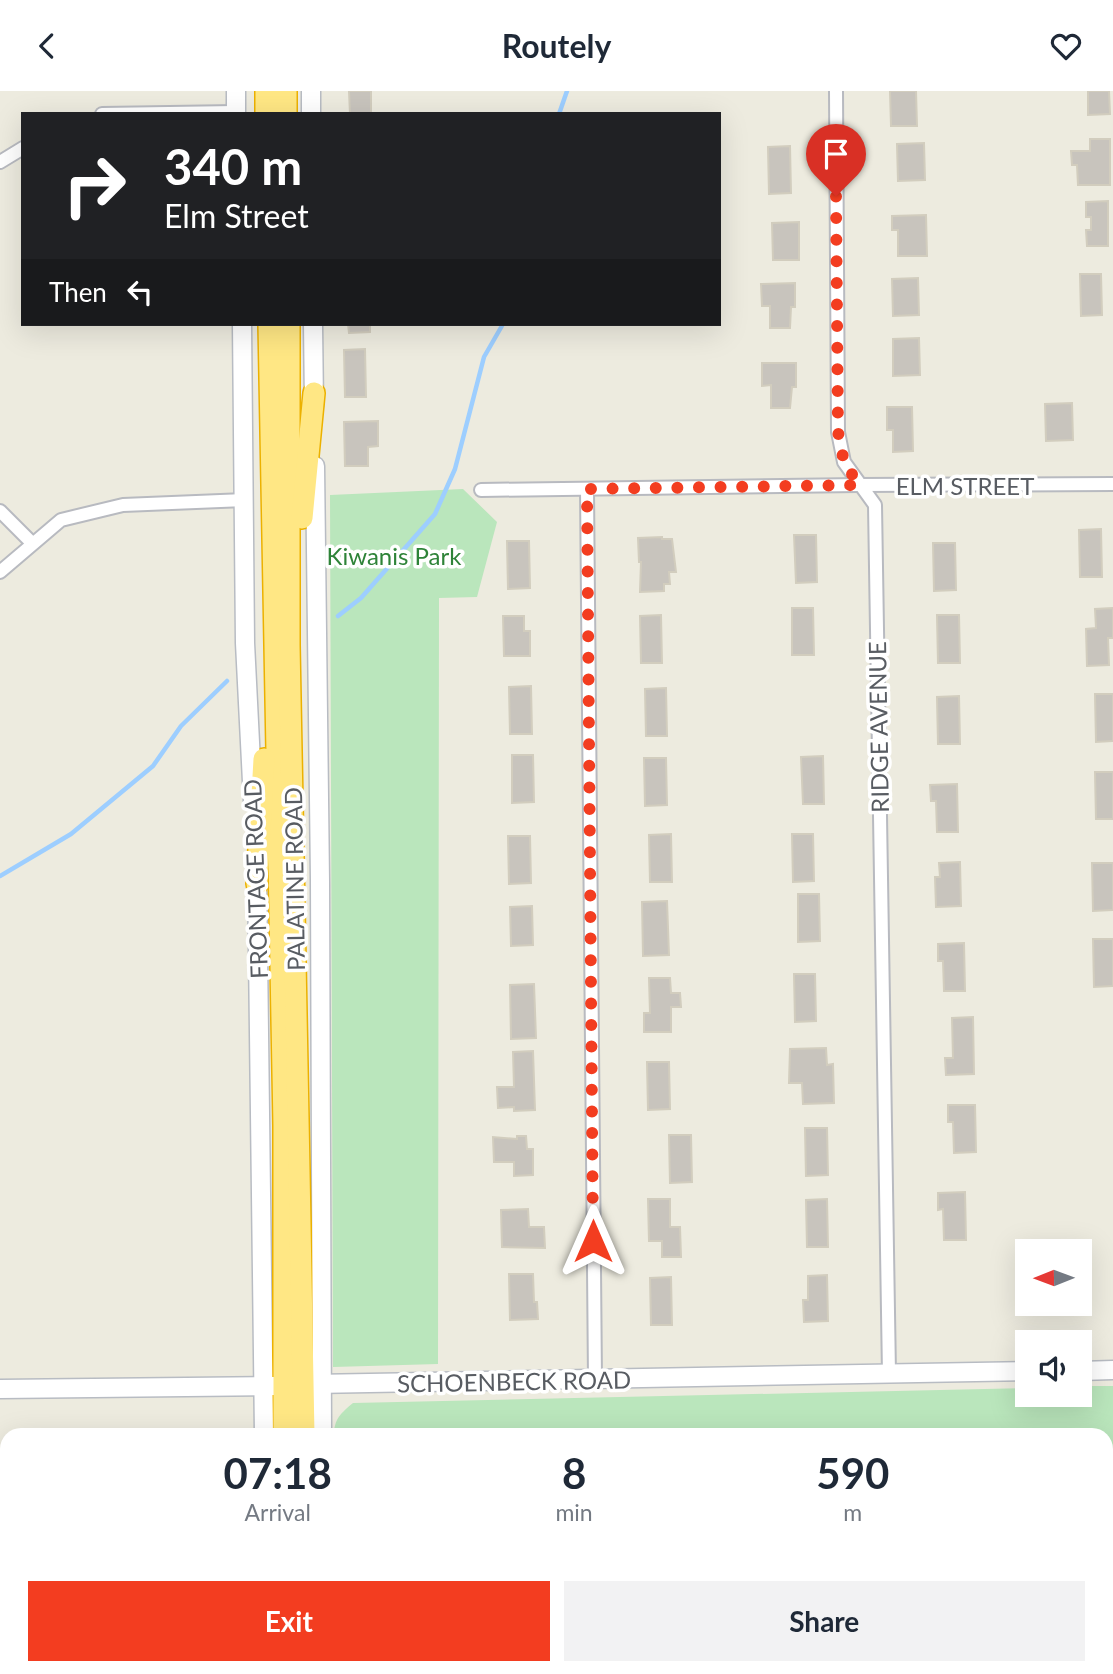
<!DOCTYPE html>
<style>
:root{--surface:#fff;--page:#f2f2f3;--text:#1f2937;--muted:#747a83;--accent:#f33d20}
body{margin:0;font-family:Lato,sans-serif;background:var(--page);color:var(--text);height:100vh;display:flex;flex-direction:column;font-size:26px;white-space:nowrap}
*{box-sizing:border-box;margin:0}
p{font-size:23px;color:var(--muted)}
.icon{flex:none;width:38px;height:38px;fill:none;stroke:currentColor;stroke-width:2;stroke-linecap:round;stroke-linejoin:round}
.map{position:relative;flex:1;overflow:hidden}
.panel{position:absolute;left:0px;top:1337px;width:1113px;height:247px;display:flex;flex-direction:column;background:var(--surface);border-radius:21px 21px 0 0;box-shadow:0 7px 28px #0002}
.panel>*{flex:none}
.guide{position:absolute;left:21px;top:21px;width:700px;height:214px;border-radius:0px;box-shadow:0 7px 28px #0002;background:#202124;color:#fff;overflow:hidden}
.needle{width:46px;rotate:269deg}
.buttons{position:absolute;left:1015px;top:1148px;display:grid;gap:14px}
.buttons a{display:grid;place-items:center;width:77px;height:77px;border-radius:0px;background:var(--surface);box-shadow:0 7px 28px #0002;font-size:35px}
.pin{position:absolute;display:grid;place-items:center;width:60px;height:60px;color:#fff;margin:-72px -30px;border-radius:50% 50% 50% 0;rotate:-45deg;box-shadow:0 0 7px #0007}
.pin .icon{rotate:45deg}
.me{position:absolute;width:77px;margin:-38px;rotate:0deg;stroke-linejoin:round;filter:drop-shadow(0 0 5px #0008)}
.turn{display:flex;align-items:center;gap:24px;height:147px;padding:0 28px;font-size:32px}
.turn .icon{width:91px;height:91px;stroke-width:2.5}
.turn b{display:block;font-size:49px;line-height:60px}
.then{display:flex;align-items:center;height:66px;padding:0 28px;background:#0003;gap:14px;font-size:26px}
.eta{display:flex;justify-content:space-evenly;align-items:center;height:119px;text-align:center}
.eta b{font-size:42px;font-weight:700;line-height:49px}
.primary-button{display:flex;gap:14px;margin-top:auto;padding:14px 28px}
.primary-button a{flex:1;height:80px;border-radius:0px;background:var(--accent);color:#fff;font-size:28px;font-weight:700;line-height:80px;text-align:center}
.primary-button a+a{background:var(--page);color:var(--text)}
header{display:flex;justify-content:space-between;align-items:center;height:91px;padding:0 28px;background:var(--surface);font-size:32px;font-weight:700}
.map>svg:first-child{display:block}
.green{fill:#bae6bc}
.water{fill:#9dceff}
.lines{fill:none;stroke-linecap:round;stroke-linejoin:round}
.stream{stroke:#9dceff;stroke-width:4.5}
.building{fill:#c8c4bd;stroke:#d2cdbe;stroke-width:2}
.street-casing{stroke:#b8bac0;stroke-width:16}
.secondary-casing{stroke:#b8bcc3;stroke-width:21}
.highway-casing{stroke:#ecb100;stroke-width:24}
.street{stroke:#fff;stroke-width:12}
.secondary{stroke:#fff;stroke-width:18}
.highway{stroke:#ffe784;stroke-width:21}
.route{stroke:#f33d20;stroke-width:12;stroke-dasharray:0 21.6}
.labels{text-anchor:middle;dominant-baseline:central;stroke-width:7;stroke-linejoin:round;paint-order:stroke}
.street-label{font-size:24px;fill:#585c62;stroke:#fff}
.park-label{font-size:24px;fill:#2e8338;stroke:#fff}
</style>
<header><svg class="icon" aria-label="back" viewBox="0 0 24 24"><path d="M15 5l-7 7 7 7"/></svg>Routely<svg class="icon" aria-label="heart" viewBox="0 0 24 24"><path d="M12 20l-8-8c-3-5 5-10 8-4 3-6 11-1 8 4z"/></svg></header>
<div class="map">
<svg width="1113" height="1583" viewBox="0 0 1113 1583">
<rect width="100%" height="100%" fill="#edebdf"/>
<g class="green">
<path d="M463 398 497 431 477 506 439 507 438 1273 333 1276 330 404Z"/>
<path d="M1080 1295H1113V1583H335V1577H1106V1344H334C334 1328 341 1322 353 1312L1027 1297V1304H1080Z"/>
</g>
<path class="water" d="M7 1498V1577H85L90 1583H0V1499Z"/>
<g class="lines">
<g class="stream">
<path d="M559 23 567 0"/>
<path d="M338 525 361 507 435 423 455 378 484 266 503 233"/>
<path d="M0 785 71 743 153 675 181 635 227 590"/>
</g>
</g>
<g class="building">
<path d="M349 0H371V23H350Z"/>
<path d="M890 0H916L917 35H891Z"/>
<path d="M1088 0H1109L1110 23 1088 24Z"/>
<path d="M1090 48H1110V94H1078L1077 74H1072L1071 60H1090Z"/>
<path d="M924 52 925 89 898 90 897 53Z"/>
<path d="M790 55 791 102 769 103 768 56Z"/>
<path d="M1108 110V155H1087L1086 139H1091V126H1086V111Z"/>
<path d="M926 124 927 165H898V139H892V125Z"/>
<path d="M799 131V169H773L772 132Z"/>
<path d="M1080 183H1101L1102 224 1081 225Z"/>
<path d="M918 187 919 224 893 225 892 188Z"/>
<path d="M795 192V216H791L790 237H770V215H762L761 193Z"/>
<path d="M348 233H370V241L349 242Z"/>
<path d="M919 247 920 284 893 285V248Z"/>
<path d="M365 258 366 306H345L344 259Z"/>
<path d="M762 272H796V296H792L790 317H771V294L762 295Z"/>
<path d="M1072 312 1073 349 1046 350 1045 313Z"/>
<path d="M887 316H912L913 360 893 361V339H887Z"/>
<path d="M378 330V355L368 356V375H345L344 331Z"/>
<path d="M1101 438 1102 486H1080L1079 439Z"/>
<path d="M794 444H816L817 491 796 492Z"/>
<path d="M662 446V448H672L676 481H669L670 493H664V500L640 501 641 471H639L638 447Z"/>
<path d="M507 450H529L530 497 508 498Z"/>
<path d="M933 452H955L956 499 934 500Z"/>
<path d="M792 517H813L814 564H792Z"/>
<path d="M1113 517V547H1108L1109 574 1087 575 1086 538 1096 537 1095 518Z"/>
<path d="M661 524 662 572H641L640 525Z"/>
<path d="M937 524H959L960 572H938Z"/>
<path d="M503 525H524V540H530V565H504Z"/>
<path d="M531 595 532 643H510L509 596Z"/>
<path d="M666 597 667 645H646L645 598Z"/>
<path d="M1095 603H1113V650L1096 651Z"/>
<path d="M959 605 960 653H938L937 606Z"/>
<path d="M512 664H533L534 711 512 712Z"/>
<path d="M823 665 824 713H803L801 666Z"/>
<path d="M644 667H666L667 714 645 715Z"/>
<path d="M1095 681H1113V728H1096Z"/>
<path d="M957 693 958 741H937L936 710H931L930 694Z"/>
<path d="M671 743 672 791H650L649 744Z"/>
<path d="M792 743H813L814 790 793 791Z"/>
<path d="M508 745H530L531 792 509 793Z"/>
<path d="M960 771 961 815 936 816 935 786H940L939 772Z"/>
<path d="M1092 772H1113V819L1093 820Z"/>
<path d="M798 803H819L820 850 798 851Z"/>
<path d="M667 810 669 864 643 865 642 811Z"/>
<path d="M532 815 533 854 511 855 510 816Z"/>
<path d="M1093 848H1113V895L1094 896Z"/>
<path d="M964 852 965 900H944L943 870H938V853Z"/>
<path d="M794 883H815L816 930 795 931Z"/>
<path d="M649 887H670L671 902H680L681 916H671V941H644V922H650Z"/>
<path d="M534 893 536 947 511 948 510 894Z"/>
<path d="M973 926 974 983 946 984 945 967H953L952 927Z"/>
<path d="M826 957 827 974 833 973 834 1012 803 1013 802 992H789L790 958Z"/>
<path d="M533 960 535 1019 514 1020V1016L498 1017 497 996H514L513 961Z"/>
<path d="M647 971H669L670 1018 648 1019Z"/>
<path d="M948 1014H975L976 1061 954 1062 953 1031H948Z"/>
<path d="M805 1037H827L828 1084 806 1085Z"/>
<path d="M669 1044H691L692 1091 670 1092Z"/>
<path d="M517 1045H526L527 1058H533V1084L514 1085V1071H494L493 1046 517 1048Z"/>
<path d="M965 1101 966 1149H944L943 1118 938 1119V1102Z"/>
<path d="M648 1108H670V1136H680L681 1166H662V1150H649Z"/>
<path d="M827 1108 828 1156H807L806 1109Z"/>
<path d="M528 1118 529 1136H544L545 1157 502 1156 501 1119Z"/>
<path d="M509 1183H533L534 1211H537L538 1228 510 1229Z"/>
<path d="M827 1184 828 1230 804 1231 803 1209H808V1185Z"/>
<path d="M671 1186 672 1234H651L650 1187Z"/>
</g>
<g class="lines">
<g class="street-casing">
<g id="street">
<path d="M836 0 838 341 844 371 875 414 889 1283"/>
<path d="M102 23 236 21"/>
<path d="M0 71 23 57"/>
<path d="M587 398 595 1289"/>
<path d="M481 399 859 394 1113 393"/>
<path d="M0 420 32 452"/>
<path d="M0 481 61 429 123 414 245 409"/>
<path d="M0 1415H7"/>
</g>
</g>
<g class="secondary-casing">
<g id="secondary">
<path d="M236 0V23"/>
<path d="M311 0V23"/>
<path d="M242 233 245 552 253 711"/>
<path d="M313 233 314 315"/>
<path d="M315 375 320 790 322 1344"/>
<path d="M257 781 264 1344"/>
<path d="M1080 1280 1113 1279"/>
<path d="M313 1293 1027 1280"/>
<path d="M0 1298 275 1295"/>
<path d="M263 1577V1583"/>
<path d="M323 1577V1583"/>
</g>
</g>
<g class="highway-casing">
<g id="highway">
<path d="M266 0V23"/>
<path d="M286 0V23"/>
<path d="M269 233 284 1035V1344"/>
<path d="M289 233V554L304 1344"/>
<path d="M302 427 314 302"/>
<path d="M257 793 264 668"/>
<path d="M286 1577V1583"/>
<path d="M304 1577V1583"/>
</g>
</g>
<use href="#street" class="street"/>
<use href="#secondary" class="secondary"/>
<use href="#highway" class="highway"/>
</g>
<g class="lines">
<path class="route" d="M593 1150 587 398 859 394 844 371 838 341 836 105"/>
</g>
<g class="labels">
<g class="street-label">
<text x="965" y="394">ELM STREET</text>
<text transform="translate(878 636) rotate(-91)">RIDGE AVENUE</text>
<text transform="translate(255 788) rotate(-92)">FRONTAGE ROAD</text>
<text transform="translate(294 788) rotate(-91)">PALATINE ROAD</text>
<text transform="translate(514 1290) rotate(-1)">SCHOENBECK ROAD</text>
</g>
<g class="park-label">
<text x="394" y="464">Kiwanis Park</text>
</g>
</g>
</svg>
<div class="buttons">
<a><svg class="needle" viewBox="-14 -14 28 28"><path d="M0-13l5 13h-10z" fill="#e53935"/><path d="M0 13l5-13h-10z" fill="#747a83"/></svg></a>
<a><svg class="icon" aria-label="sound" viewBox="0 0 24 24"><path d="M4 9h4l5-4v14l-5-4H4zM17 9q2 3 0 6"/></svg></a>
</div>
<div class="pin" style="left:836px;top:105px;background:#d93025"><svg class="icon" aria-label="arrive" viewBox="0 0 24 24"><path d="M6 21V4h12l-3 4 3 4H6"/></svg></div>
<svg class="me" style="left:593px;top:1150px" viewBox="-20 -20 40 40"><path d="M0-17L14 15 0 8-14 15z" fill="#f33d20" stroke="#fff" stroke-width="4"/></svg>
<div class="guide">
<div class="turn"><svg class="icon" aria-label="right" viewBox="0 0 24 24"><path d="M7 20v-9h11M14 6l5 5-5 5"/></svg><div><b>340 m</b>Elm Street</div></div>
<div class="then">Then<svg class="icon" aria-label="left" viewBox="0 0 24 24"><path d="M17 20v-9H6M10 6l-5 5 5 5"/></svg></div>
</div>
<section class="panel">
<div class="eta">
<div><b>07:18</b><p>Arrival</p></div>
<div><b>8</b><p>min</p></div>
<div><b>590</b><p>m</p></div>
</div>
<div class="primary-button"><a>Exit</a><a>Share</a></div>
</section>
</div>
